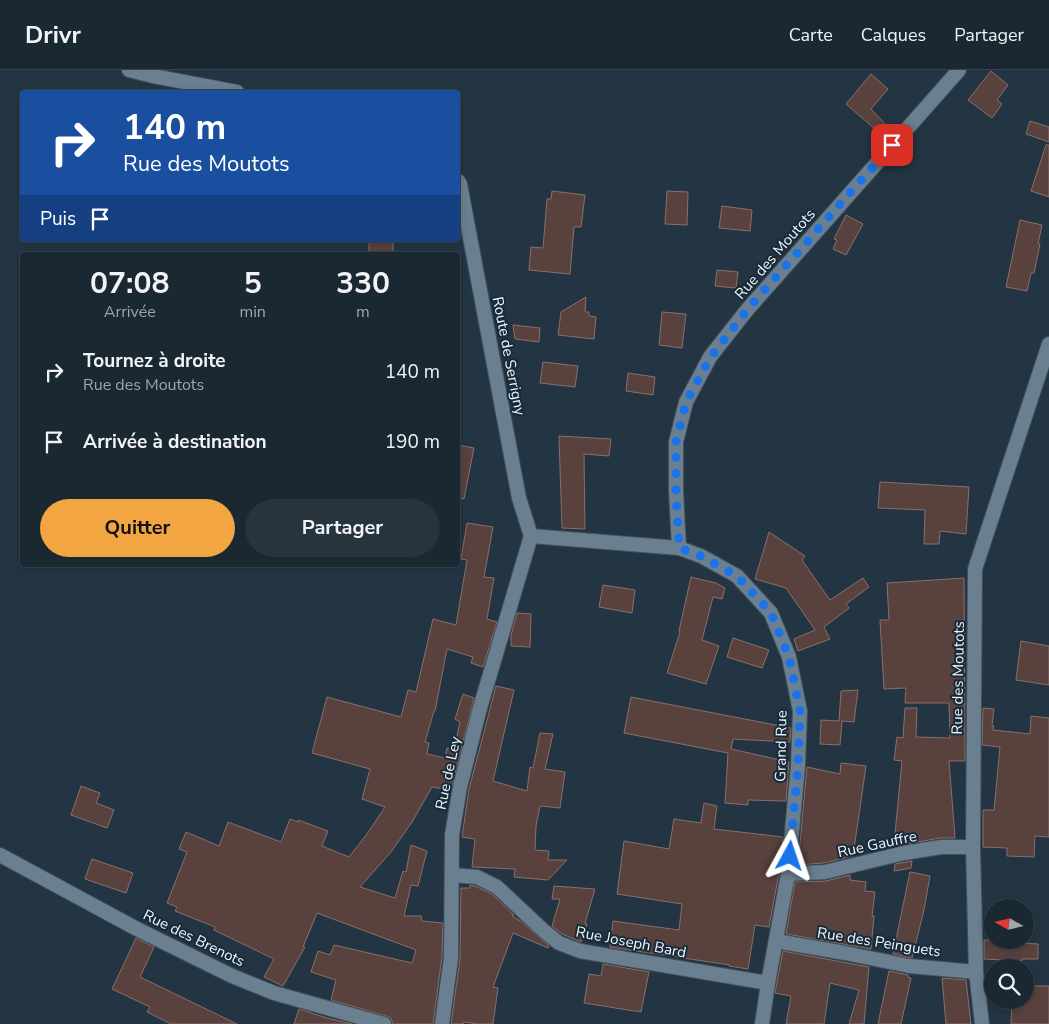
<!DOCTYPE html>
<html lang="fr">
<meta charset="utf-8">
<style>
:root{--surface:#1a2832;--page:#27343e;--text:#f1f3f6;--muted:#9fa6ac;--line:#38444d;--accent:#f2a541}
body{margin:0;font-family:"Nunito Sans",sans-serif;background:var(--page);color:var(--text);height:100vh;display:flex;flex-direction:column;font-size:19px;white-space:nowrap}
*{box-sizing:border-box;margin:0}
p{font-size:16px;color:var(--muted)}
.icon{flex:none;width:28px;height:28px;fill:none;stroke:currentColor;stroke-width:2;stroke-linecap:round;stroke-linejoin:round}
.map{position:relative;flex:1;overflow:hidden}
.panel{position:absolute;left:20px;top:182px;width:440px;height:315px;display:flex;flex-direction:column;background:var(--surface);border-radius:5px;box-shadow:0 2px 8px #0003,0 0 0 1px var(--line)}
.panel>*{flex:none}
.hud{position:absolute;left:20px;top:20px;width:440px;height:152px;border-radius:5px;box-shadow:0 2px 8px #0003,0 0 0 1px var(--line);background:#1a4fa0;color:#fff;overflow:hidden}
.needle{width:32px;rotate:278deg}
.fabs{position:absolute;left:984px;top:829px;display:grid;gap:10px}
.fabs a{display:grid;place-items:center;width:50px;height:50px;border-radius:50%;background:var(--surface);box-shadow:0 2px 8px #0003,0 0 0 1px var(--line);font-size:25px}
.pin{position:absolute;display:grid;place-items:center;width:42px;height:42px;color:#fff;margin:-21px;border-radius:10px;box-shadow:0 2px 8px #0006}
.me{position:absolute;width:55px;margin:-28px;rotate:5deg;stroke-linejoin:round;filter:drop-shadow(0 0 4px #0008)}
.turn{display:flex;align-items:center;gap:18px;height:105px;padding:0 20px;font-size:22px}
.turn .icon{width:65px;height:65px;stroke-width:2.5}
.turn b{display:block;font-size:35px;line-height:42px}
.then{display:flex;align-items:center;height:48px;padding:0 20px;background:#0003;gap:10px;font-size:19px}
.eta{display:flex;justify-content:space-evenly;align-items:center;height:85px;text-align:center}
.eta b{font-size:30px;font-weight:700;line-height:35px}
.cta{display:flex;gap:10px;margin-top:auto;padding:10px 20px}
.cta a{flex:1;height:58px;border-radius:30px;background:var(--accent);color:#111;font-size:20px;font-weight:700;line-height:58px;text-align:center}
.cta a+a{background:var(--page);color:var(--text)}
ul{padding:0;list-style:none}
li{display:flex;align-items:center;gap:15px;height:70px;padding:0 20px}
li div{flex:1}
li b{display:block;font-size:19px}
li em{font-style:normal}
header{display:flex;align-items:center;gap:30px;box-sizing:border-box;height:70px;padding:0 25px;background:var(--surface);border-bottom:1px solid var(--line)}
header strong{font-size:24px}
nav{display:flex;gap:28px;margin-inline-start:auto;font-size:18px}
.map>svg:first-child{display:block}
.building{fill:#59413e;stroke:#8a6f6c}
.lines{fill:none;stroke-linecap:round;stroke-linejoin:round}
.minor-casing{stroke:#41515c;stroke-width:16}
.tertiary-casing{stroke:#41515c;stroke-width:16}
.minor{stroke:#6a7f8f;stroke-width:14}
.tertiary{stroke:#6a7f8f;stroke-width:14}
.route{stroke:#1a73e8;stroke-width:9;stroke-dasharray:0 16.2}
.labels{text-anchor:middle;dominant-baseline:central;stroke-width:4;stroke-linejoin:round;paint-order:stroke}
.street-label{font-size:15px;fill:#edf6fe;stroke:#192b39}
</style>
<header>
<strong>Drivr</strong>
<nav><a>Carte</a><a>Calques</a><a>Partager</a></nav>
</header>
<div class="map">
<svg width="1049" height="954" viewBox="0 0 1049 954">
<rect width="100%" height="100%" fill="#233543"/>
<g class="building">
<path d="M991 1 1008 15 997 30 1002 34 992 48 968 30Z"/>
<path d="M871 4 888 19 871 39 889 58 882 65 846 34Z"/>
<path d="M1030 51 1049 57V72L1026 64Z"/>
<path d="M1046 75H1049V127L1031 121Z"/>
<path d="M552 121 585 125 581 157H574L570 204 529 200 531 177 543 178 547 129H551Z"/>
<path d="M667 121 688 122 687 155 665 154Z"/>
<path d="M722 136 752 140 750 161 719 158Z"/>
<path d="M846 145 863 154 846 185 833 179 837 170 834 169Z"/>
<path d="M1020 150 1042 155 1038 174H1040L1034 203H1031L1027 221 1006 217Z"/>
<rect x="369" y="170" width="24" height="15"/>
<path d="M717 200 738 202 736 218 715 216Z"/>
<path d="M586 227 585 242H589V246L596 247 594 269 558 265 561 242Z"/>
<path d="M662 242 686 244 682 278 659 275Z"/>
<path d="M513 255 540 258 539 272 515 269Z"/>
<path d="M543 292 578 296 575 317 540 313Z"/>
<path d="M628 303 655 307 653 325 626 321Z"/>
<path d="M559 366 611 369 609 386 584 384 585 459 562 458Z"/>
<path d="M458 375 474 378 464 429 458 428Z"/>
<path d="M880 412 969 417 966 464 940 461 939 474H924L925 440 878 438Z"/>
<path d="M467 453 493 457 484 507 494 508 487 549 497 552 483 597 471 593 473 587 447 579 435 641H434L425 672 429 673 427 684 445 688 447 678 454 680 460 652 455 649 463 624 474 628 451 720 432 717 412 752 391 782 360 817 395 828 403 801 406 802 411 775 427 781 418 816 411 815 404 846H421L422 851 443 853 442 887 433 954H393L391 948 386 946 331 930 336 910 311 902 318 881 330 885 334 875 412 893 416 880 317 843 303 877H305L283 916 264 907 274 889 214 860 215 857 175 841 177 837 167 833 187 782 179 779 186 762 219 776 228 752 281 772 290 749 298 752V750L328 761 322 776 349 787 367 764 385 737 362 729 370 699 312 683 327 627 401 647 408 620 416 622 433 549 456 555 467 490 461 489Z"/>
<path d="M769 462 805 486 802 490 830 530 863 508 869 517 846 534 849 538 824 557 830 569 798 581 794 569 815 560 786 518 755 509Z"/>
<path d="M691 507 716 513 725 518 722 529 713 527 702 570 719 576 706 614 667 603 680 562 679 561Z"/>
<path d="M964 508 965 691H949L955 768H940L896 776 897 764H895L902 691 894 690 897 667 903 668 905 638H917L916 667 950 668 949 633H905L906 618 884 619 880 550H889L887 513Z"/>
<path d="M603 515 635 520 632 543 599 537Z"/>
<path d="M517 543 531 544 530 577 511 576V565Z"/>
<path d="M733 568 769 580 762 598 727 587Z"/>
<path d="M1021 571 1049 576V615L1016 610Z"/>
<path d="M496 616 514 620 493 711 527 721 530 697 533 698 540 663 553 664 545 699 565 702 560 738 540 736 536 756 535 780 549 781 548 790H567L548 810 514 807 515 799 472 797 475 769 462 767 469 719Z"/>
<path d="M858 620 854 652 842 651 840 675 820 674 821 650 839 651 841 621Z"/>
<path d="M631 627 791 658 790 672 733 669 731 679 789 692 786 731 748 730V735L725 733 728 683 624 663Z"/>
<path d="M983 638 994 639 992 656H994L993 660 1030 664 1031 646 1049 648V767L1035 766 1034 787 1007 786V778L983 777V740H994L1000 677 982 675Z"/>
<path d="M841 693 866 696 853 786 824 793 798 795 807 697 840 704Z"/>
<path d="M81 716 100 723 96 733 114 740 107 758 71 745Z"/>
<path d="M704 733 717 736 714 759 783 767 779 803 769 857 755 855 748 899 729 896 730 895 610 877 613 851 679 860 682 834 617 824 624 771 669 779 674 749 701 753Z"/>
<path d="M92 789 133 803 126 823 85 809Z"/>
<path d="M912 791 911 798 894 801 895 794Z"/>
<path d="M910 802 930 806 924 840 912 888 893 884Z"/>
<path d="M850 805V810L866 812 865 821 875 822 872 846H874L871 879 786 864 795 812 826 811Z"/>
<path d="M470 815 475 816 492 824 514 845 512 846 522 852 549 876 548 878 513 863 493 917 498 918 493 954H477L464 952 463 954H451L460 889 461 818H470Z"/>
<path d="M554 816 595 819 585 853 587 854 581 872 562 864 552 856 560 829H552Z"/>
<path d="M136 868 154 877 140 907 237 954H171L147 942 150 937 112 919Z"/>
<path d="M984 870H1019V873L1038 874V889H1022V891L984 889Z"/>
<path d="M783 881 869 897 864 954H849L859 920 830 913 824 954H786L791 926 775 923Z"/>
<path d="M603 894 649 902 641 942 584 933 589 904 601 906Z"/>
<path d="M889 901 908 905V907L911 908 901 954H878Z"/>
<path d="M942 908 966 910 971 954H946Z"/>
<path d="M1025 916H1049V954H1011L1012 930H1025Z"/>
<path d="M299 939 327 948 352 954H294Z"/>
</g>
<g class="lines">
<g class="minor-casing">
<g id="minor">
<path d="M679 478 676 421V372L686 332 710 287 747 240 959 0"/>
<path d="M0 785 137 859 232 906 274 923 384 954"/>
<path d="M788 804 825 802 904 783 941 777H973"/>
<path d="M452 805 477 807 497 817 544 861 559 873 580 881 768 913"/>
<path d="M776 871 845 883 909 896 976 902"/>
<path d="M442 954 451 888 452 765 460 717 480 638 531 466"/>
<path d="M982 954 976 902 973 777 975 499 1049 274"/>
</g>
</g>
<g class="tertiary-casing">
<g id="tertiary">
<path d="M129 0 153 6 237 22"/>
<path d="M458 111 460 114 519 428 531 466 679 478 701 486 737 506 771 543 789 587 800 641 798 696 788 804 768 913 762 954"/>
</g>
</g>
<use href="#minor" class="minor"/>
<use href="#tertiary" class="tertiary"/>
</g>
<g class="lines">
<path class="route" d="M790 786 798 696 800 641 789 587 771 543 737 506 701 486 679 478 676 421V372L686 332 710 288 747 240 892 75"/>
</g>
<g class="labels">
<g class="street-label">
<text transform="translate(775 184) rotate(-49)">Rue des Moutots</text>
<text transform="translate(509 286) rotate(79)">Route de Serrigny</text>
<text transform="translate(958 608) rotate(-89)">Rue des Moutots</text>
<text transform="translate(781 676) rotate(-89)">Grand Rue</text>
<text transform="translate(448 703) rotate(-78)">Rue de Ley</text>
<text transform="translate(877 774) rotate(-12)">Rue Gauffre</text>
<text transform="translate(194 868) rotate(26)">Rue des Brenots</text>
<text transform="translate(631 872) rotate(11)">Rue Joseph Bard</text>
<text transform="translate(879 872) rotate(9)">Rue des Peinguets</text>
</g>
</g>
</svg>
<div class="fabs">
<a><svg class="needle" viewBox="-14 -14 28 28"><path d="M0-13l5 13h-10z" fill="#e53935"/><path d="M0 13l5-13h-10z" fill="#9fa6ac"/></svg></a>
<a><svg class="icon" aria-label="search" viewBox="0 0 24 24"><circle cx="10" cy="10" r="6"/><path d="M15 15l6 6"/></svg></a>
</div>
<div class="pin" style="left:892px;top:75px;background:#d93025"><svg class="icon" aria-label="arrive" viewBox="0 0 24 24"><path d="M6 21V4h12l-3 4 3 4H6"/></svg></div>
<svg class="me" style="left:790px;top:786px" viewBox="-20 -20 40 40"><path d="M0-17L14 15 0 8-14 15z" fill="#1a73e8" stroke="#fff" stroke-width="4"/></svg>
<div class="hud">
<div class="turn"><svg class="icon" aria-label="right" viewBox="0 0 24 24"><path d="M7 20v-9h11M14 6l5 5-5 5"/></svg><div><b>140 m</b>Rue des Moutots</div></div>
<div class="then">Puis<svg class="icon" aria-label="arrive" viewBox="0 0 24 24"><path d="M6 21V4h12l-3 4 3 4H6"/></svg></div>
</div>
<section class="panel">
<div class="eta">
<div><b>07:08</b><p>Arrivée</p></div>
<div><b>5</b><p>min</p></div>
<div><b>330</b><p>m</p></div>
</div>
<ul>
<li><svg class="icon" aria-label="right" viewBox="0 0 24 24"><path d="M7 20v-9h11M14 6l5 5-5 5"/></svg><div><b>Tournez à droite</b><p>Rue des Moutots</p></div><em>140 m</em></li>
<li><svg class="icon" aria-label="arrive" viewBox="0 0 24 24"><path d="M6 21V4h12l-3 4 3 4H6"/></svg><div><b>Arrivée à destination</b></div><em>190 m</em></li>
</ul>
<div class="cta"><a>Quitter</a><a>Partager</a></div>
</section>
</div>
